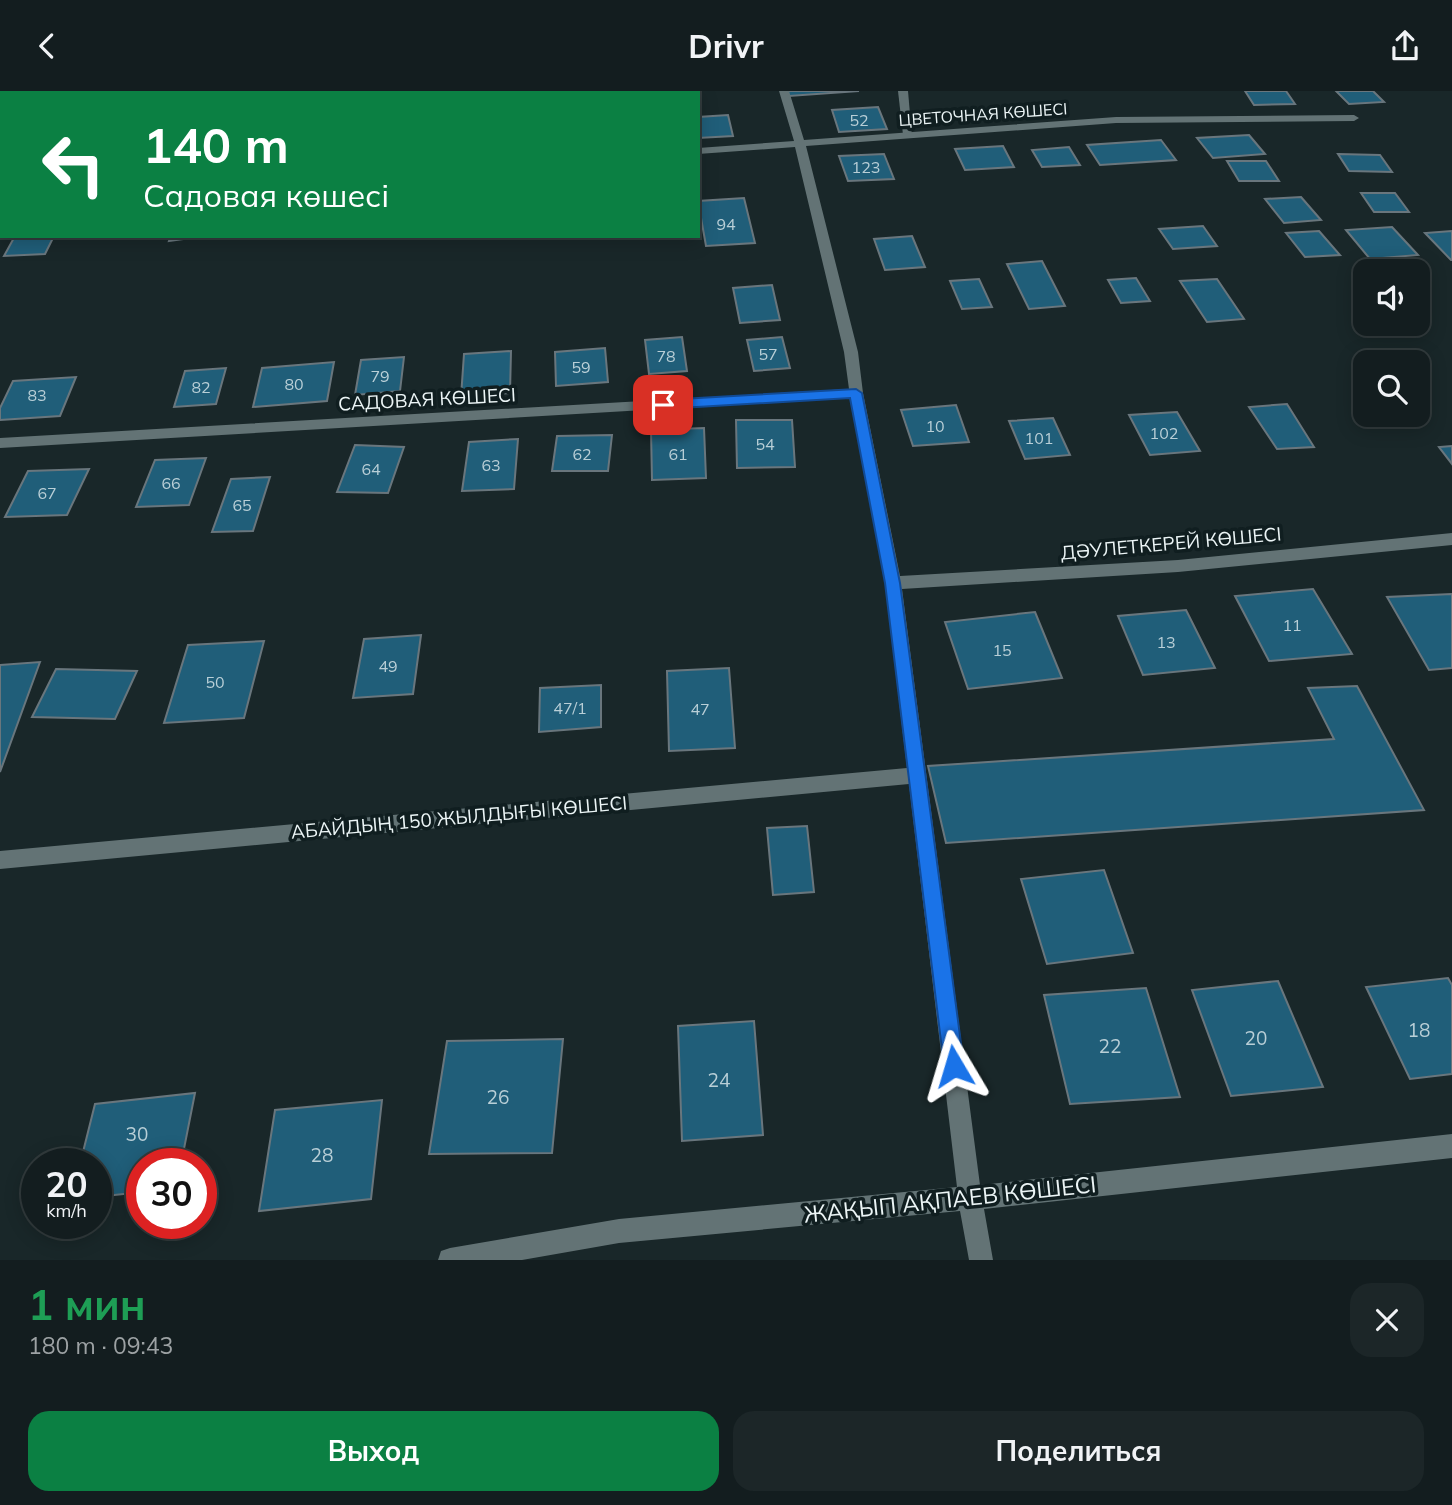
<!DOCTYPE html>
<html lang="ru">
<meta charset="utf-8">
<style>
:root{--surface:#131d1f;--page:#1c2628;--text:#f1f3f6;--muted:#9da2a4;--line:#323b3d;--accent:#0b8043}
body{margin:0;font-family:Mulish,sans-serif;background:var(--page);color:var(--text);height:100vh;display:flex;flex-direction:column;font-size:26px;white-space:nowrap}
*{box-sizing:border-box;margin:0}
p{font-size:23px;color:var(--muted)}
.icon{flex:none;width:38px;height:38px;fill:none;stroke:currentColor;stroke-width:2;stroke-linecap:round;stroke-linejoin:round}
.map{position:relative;height:1169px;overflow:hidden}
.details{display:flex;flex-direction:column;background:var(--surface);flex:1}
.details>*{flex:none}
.hud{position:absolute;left:0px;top:0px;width:700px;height:147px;box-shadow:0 4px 18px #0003,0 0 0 2px var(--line);background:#0b8043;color:#fff;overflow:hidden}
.controls{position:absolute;left:1353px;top:168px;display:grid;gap:14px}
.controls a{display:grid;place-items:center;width:77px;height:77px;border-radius:14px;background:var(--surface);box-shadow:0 4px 18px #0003,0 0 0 2px var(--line);font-size:35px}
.speed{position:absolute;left:21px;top:1057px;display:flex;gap:14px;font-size:35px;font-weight:700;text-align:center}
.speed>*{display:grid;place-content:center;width:91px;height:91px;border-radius:50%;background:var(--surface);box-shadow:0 4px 18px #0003,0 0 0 2px var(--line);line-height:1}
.speed small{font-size:18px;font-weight:400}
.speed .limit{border:10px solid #d22;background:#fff;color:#111}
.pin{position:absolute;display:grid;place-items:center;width:60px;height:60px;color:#fff;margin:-30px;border-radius:14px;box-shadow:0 4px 10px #0006}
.me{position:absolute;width:77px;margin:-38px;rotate:353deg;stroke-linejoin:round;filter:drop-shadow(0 0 5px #0008)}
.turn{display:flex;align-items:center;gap:24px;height:147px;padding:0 28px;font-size:32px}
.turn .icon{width:91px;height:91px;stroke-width:2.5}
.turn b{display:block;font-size:49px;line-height:60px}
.round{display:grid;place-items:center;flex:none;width:74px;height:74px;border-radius:21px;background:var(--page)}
.summary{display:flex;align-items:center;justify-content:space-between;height:119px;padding:0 28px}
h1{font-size:42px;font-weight:700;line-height:52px;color:#1e9e55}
.button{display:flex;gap:14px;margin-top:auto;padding:14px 28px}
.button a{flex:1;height:80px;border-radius:21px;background:var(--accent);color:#fff;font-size:28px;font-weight:700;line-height:80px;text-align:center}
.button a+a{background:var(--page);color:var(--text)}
header{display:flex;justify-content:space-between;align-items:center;height:91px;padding:0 28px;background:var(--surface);font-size:32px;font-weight:700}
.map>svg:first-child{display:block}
.building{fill:#205e79;stroke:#69767d;stroke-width:2}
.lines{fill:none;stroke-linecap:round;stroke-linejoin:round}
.service{fill:#637375;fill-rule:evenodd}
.minor{fill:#637375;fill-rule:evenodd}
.route{fill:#1a73e8;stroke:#114b97;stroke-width:2}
.labels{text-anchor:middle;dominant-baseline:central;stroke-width:7;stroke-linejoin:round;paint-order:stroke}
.far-street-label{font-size:16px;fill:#ecf5f6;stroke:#101e20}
.number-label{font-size:16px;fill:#b9cfd7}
.street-label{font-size:19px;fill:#ecf5f6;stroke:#101e20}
.near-number-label{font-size:19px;fill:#b9cfd7}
.near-street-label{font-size:23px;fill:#ecf5f6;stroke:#101e20}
</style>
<header><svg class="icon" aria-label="back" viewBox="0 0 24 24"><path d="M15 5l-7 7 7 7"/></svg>Drivr<svg class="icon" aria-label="share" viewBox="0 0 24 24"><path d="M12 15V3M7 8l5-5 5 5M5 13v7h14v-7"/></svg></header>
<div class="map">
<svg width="1452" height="1169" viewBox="0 0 1452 1169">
<rect width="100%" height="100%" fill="#192729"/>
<g class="building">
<path d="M787 0H859L789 5Z"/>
<path d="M1245 0H1286L1295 13 1254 14Z"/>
<path d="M1336 0H1373L1384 11 1349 13Z"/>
<path d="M878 16 887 38 839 41 832 19Z"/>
<path d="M728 24 733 45 698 47V26Z"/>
<path d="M1249 44 1265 63 1213 67 1197 47Z"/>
<path d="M1161 49 1176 69 1100 74 1087 54Z"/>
<path d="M1003 55 1014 76 965 79 955 58Z"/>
<path d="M1069 56 1080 74 1042 76 1032 59Z"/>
<path d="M884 63 894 88 848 90 839 65Z"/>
<path d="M1338 63 1380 64 1392 81 1349 80Z"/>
<path d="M1227 70H1266L1279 90H1239Z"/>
<path d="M1361 102H1395L1409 121H1374Z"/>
<path d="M1301 106 1321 129 1284 132 1265 108Z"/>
<path d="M744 107 755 152 706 155 698 110Z"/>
<path d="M1203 135 1217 155 1173 158 1159 138Z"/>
<path d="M1392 136 1418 164 1370 168 1346 139Z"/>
<path d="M1319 140 1340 164 1305 166 1286 142Z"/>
<path d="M1452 140V169H1451L1425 142Z"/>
<path d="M15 145H54L45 163 4 165Z"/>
<path d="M171 145H205L169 150Z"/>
<path d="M912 145 925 176 885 179 874 148Z"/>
<path d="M1042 170 1065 215 1029 218 1007 173Z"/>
<path d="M1136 187 1150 210 1121 212 1108 189Z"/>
<path d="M979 188 992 216 962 218 950 190Z"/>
<path d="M1217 188 1244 228 1207 231 1180 190Z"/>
<path d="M772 194 780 229 740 232 733 197Z"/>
<path d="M682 246 687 280 649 283 645 249Z"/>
<path d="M782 246 790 277 754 280 747 249Z"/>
<path d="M605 257 608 291 556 295 555 261Z"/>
<path d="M511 260 510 302 461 306 464 263Z"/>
<path d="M404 266 400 300 355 304 361 269Z"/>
<path d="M334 271 327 310 253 316 262 277Z"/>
<path d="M226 277 216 313 174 316 185 280Z"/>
<path d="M76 286 60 325 0 329V317L13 290Z"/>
<path d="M1287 313 1314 356 1277 358 1249 316Z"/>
<path d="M956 314 969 351 913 355 901 319Z"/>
<path d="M1177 321 1200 360 1150 364 1129 324Z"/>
<path d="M1053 327 1070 364 1025 368 1009 330Z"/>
<path d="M736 329H792L795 376 737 377Z"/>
<path d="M704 337 706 387 652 389 651 339Z"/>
<path d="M612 344 608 380H552L557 345Z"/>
<path d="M518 348 514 398 462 400 469 351Z"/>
<path d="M355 354 404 356 388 402 337 401Z"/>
<path d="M1452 355V373L1439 356Z"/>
<path d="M206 367 189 414 136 416 155 369Z"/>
<path d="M89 378 67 424 5 426 28 380Z"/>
<path d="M270 386 253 440 212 441 231 388Z"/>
<path d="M1313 498 1352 563 1269 570 1235 505Z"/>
<path d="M1452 503V577L1429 579 1387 506Z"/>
<path d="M1186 519 1215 577 1143 584 1118 525Z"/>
<path d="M1035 521 1062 587 968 598 945 531Z"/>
<path d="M421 544 413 603 353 607 364 548Z"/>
<path d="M264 550 244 627 164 632 188 554Z"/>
<path d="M40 571 0 681V574Z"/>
<path d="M729 577 735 657 669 660 667 580Z"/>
<path d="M56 578 137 580 115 628 32 626Z"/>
<path d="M601 594V636L539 641 540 597Z"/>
<path d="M1357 595 1424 719 946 752 928 675 1334 648 1308 597Z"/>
<path d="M807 735 814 801 773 804 767 737Z"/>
<path d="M1104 779 1133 862 1047 873 1021 788Z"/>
<path d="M1448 887 1452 894V983L1410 988 1366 896Z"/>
<path d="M1278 890 1323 996 1231 1005 1192 899Z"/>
<path d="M1146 897 1180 1006 1070 1013 1044 904Z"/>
<path d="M754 930 763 1044 682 1050 678 935Z"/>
<path d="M563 948 552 1062 429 1063 447 950Z"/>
<path d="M195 1002 181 1073H142V1101L96 1106V1073H80L95 1013Z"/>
<path d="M382 1009 371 1108 259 1120 275 1019Z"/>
</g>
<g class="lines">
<path class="service" d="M898 0H908L912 46 903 44Z"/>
<g class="minor">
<path d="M779 0H789L804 49 1116 26 1354 24 1359 27 1354 30 1116 32 806 55 858 261 863 302 900 485 1178 469 1452 442V454L1178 481 902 498 980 1094 1452 1043V1067L984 1118 993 1169H969L960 1120 619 1152 522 1169H438L441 1160 450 1157 619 1128 957 1096 909 693 0 778V760L907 677 885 492 850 307 0 357V347L849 298 844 261 795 56 698 63V57L794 50Z"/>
<rect x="0" y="114" width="2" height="6"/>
</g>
</g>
<path class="route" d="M856 298 862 302 900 492 964 975 961 982 954 985 947 982 944 975 885 492 850 307 663 318 656 314 663 309Z"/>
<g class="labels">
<g class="far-street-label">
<text transform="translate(983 23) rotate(-4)">ЦВЕТОЧНАЯ КӨШЕСІ</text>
</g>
<g class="number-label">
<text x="859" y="29">52</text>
<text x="866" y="76">123</text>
<text x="726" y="133">94</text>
<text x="768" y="263">57</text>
<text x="666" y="265">78</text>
<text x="581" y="276">59</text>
<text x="380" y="285">79</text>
<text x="294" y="293">80</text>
<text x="201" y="296">82</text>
<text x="37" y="304">83</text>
<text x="935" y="335">10</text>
<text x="1164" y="342">102</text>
<text x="1039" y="347">101</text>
<text x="765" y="353">54</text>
<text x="582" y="363">62</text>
<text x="678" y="363">61</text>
<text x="491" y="374">63</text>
<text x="371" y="378">64</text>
<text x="171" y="392">66</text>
<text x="47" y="402">67</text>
<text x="242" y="414">65</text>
<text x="1292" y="534">11</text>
<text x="1166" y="551">13</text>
<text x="1002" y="559">15</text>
<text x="388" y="575">49</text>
<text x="215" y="591">50</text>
<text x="570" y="617">47/1</text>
<text x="700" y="618">47</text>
</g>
<g class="street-label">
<text transform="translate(427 308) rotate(-3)">САДОВАЯ КӨШЕСІ</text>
<text transform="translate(1171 452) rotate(-5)">ДӘУЛЕТКЕРЕЙ КӨШЕСІ</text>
<text transform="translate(459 726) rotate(-5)">АБАЙДЫҢ 150 ЖЫЛДЫҒЫ КӨШЕСІ</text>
</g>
<g class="near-number-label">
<text x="1419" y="939">18</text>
<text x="1256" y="947">20</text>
<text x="1110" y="955">22</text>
<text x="719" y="989">24</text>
<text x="498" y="1006">26</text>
<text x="137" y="1043">30</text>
<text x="322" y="1064">28</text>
</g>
<g class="near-street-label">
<text transform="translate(950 1108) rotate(-6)">ЖАҚЫП АҚПАЕВ КӨШЕСІ</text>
</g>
</g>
</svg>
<div class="controls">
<a><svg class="icon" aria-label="sound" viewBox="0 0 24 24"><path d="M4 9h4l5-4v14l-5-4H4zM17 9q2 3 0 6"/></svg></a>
<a><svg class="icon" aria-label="search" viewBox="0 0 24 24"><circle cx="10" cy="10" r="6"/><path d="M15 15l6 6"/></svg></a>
</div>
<div class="speed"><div>20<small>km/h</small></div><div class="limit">30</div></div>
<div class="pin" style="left:663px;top:314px;background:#d93025"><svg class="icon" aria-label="arrive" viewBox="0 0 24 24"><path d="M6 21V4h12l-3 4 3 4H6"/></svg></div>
<svg class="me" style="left:954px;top:975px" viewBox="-20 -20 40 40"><path d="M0-17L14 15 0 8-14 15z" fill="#1a73e8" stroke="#fff" stroke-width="4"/></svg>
<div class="hud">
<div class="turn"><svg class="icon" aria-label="left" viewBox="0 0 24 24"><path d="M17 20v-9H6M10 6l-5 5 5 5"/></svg><div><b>140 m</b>Садовая көшесі</div></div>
</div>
</div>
<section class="details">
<div class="summary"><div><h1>1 мин</h1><p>180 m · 09:43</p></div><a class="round"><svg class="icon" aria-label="close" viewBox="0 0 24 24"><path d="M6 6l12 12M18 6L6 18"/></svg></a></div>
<div class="button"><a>Выход</a><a>Поделиться</a></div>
</section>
